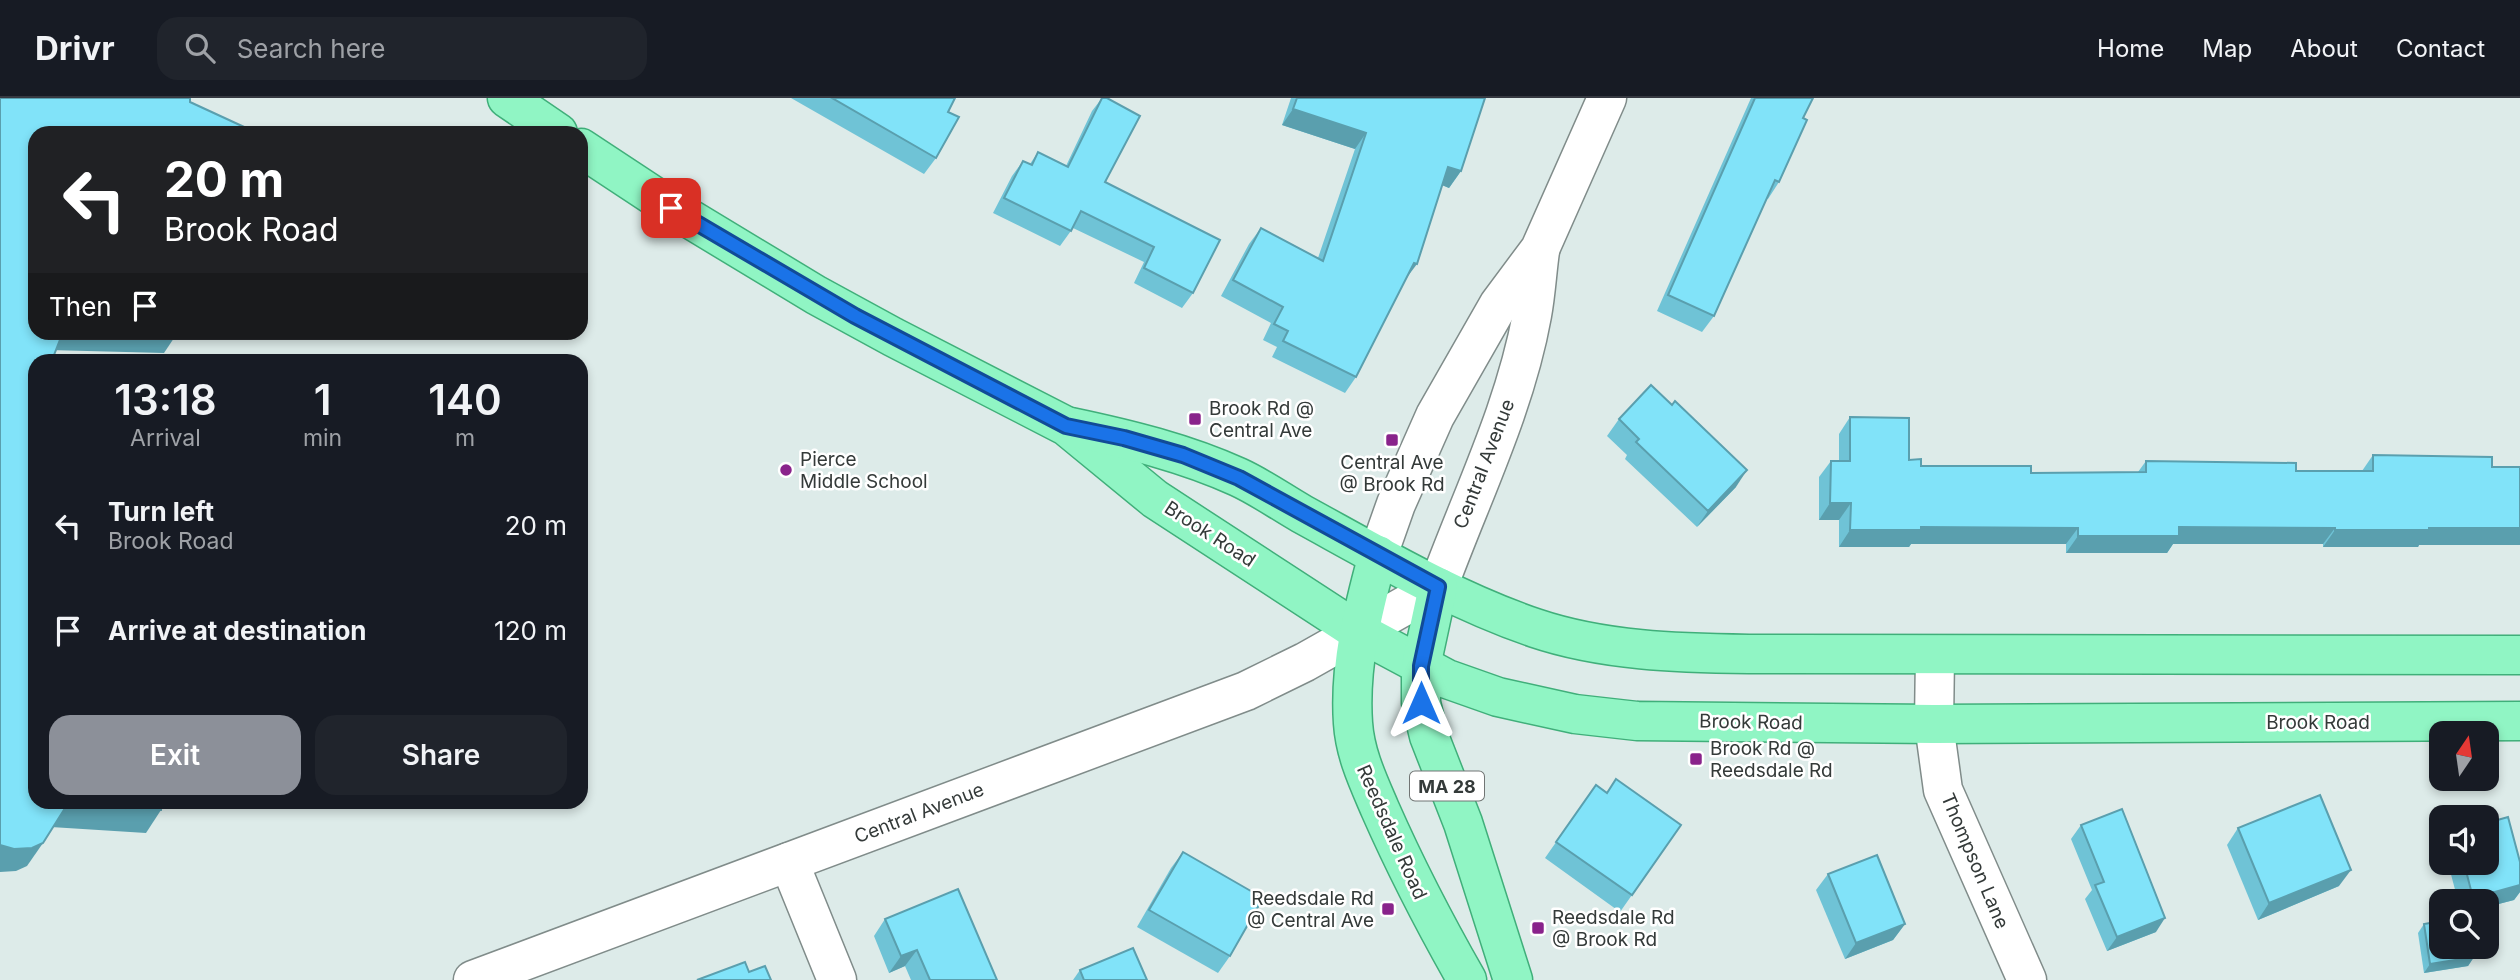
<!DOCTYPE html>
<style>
:root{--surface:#171b24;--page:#20242c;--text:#f1f3f6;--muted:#9ea1a6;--line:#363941;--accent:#8c9099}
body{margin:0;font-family:Inter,sans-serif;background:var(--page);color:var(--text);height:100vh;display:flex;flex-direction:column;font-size:26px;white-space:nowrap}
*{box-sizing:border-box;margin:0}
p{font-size:23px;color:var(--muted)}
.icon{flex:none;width:38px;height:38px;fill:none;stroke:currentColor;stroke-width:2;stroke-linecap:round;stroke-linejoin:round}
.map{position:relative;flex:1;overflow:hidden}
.side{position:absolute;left:28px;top:256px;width:560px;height:455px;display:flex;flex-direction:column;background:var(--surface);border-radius:21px;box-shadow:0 4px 10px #0003}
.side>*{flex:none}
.guide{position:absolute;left:28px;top:28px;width:560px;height:214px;border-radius:21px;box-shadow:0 4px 10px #0003;background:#202124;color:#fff;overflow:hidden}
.needle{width:46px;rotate:13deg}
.fabs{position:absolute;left:2429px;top:623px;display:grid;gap:14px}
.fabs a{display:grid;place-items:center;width:70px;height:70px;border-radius:14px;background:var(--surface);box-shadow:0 4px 10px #0003;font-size:35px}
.pin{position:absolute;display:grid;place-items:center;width:60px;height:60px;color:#fff;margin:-30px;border-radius:14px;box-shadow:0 4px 10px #0006}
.me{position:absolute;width:77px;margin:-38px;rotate:0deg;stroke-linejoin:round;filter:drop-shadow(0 0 5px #0008)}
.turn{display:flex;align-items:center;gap:24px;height:147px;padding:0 21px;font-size:32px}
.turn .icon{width:91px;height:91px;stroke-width:2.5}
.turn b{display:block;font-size:49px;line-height:60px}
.then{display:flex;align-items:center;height:66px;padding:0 21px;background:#0003;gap:14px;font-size:26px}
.eta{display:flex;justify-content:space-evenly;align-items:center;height:119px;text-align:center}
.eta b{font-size:42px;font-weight:600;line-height:49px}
.cta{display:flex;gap:14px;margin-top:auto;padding:14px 21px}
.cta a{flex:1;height:80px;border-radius:21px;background:var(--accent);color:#fff;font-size:28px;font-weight:600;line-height:80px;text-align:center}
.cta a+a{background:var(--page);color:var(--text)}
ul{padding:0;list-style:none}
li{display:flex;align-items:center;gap:21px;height:105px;padding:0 21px}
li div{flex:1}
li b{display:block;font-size:26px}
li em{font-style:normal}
header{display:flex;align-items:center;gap:42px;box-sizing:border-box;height:98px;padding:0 35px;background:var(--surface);border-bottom:2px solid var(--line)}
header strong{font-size:33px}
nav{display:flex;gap:38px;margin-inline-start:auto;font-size:24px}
.search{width:490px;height:63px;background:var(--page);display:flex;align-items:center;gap:18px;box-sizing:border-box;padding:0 24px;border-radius:21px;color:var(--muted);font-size:26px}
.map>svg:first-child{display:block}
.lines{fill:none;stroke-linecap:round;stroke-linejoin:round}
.minor-casing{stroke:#808c8a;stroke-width:41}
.tertiary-casing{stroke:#808c8a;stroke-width:41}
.primary-casing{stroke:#40af7a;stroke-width:41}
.minor{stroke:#fff;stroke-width:38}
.tertiary{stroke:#fff;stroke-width:38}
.primary{stroke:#90f5c4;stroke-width:38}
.wall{fill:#6fc3d6}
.shaded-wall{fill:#5a9fae}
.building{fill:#81e3f9;stroke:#5a9fae;stroke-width:2}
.route-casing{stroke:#114b97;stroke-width:18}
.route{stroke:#1a73e8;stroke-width:12}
.poi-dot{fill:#89238b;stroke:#fff;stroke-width:2.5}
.labels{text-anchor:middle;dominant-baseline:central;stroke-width:5;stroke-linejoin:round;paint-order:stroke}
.shield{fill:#fff;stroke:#717574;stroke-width:2}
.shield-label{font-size:18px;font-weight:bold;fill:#343a39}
.poi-label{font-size:19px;fill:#343a39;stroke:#fff;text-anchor:start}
.street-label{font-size:19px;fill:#343a39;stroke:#fff}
</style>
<header>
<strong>Drivr</strong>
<div class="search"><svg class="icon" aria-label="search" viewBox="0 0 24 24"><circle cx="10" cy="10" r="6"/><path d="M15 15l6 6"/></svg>Search here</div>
<nav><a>Home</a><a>Map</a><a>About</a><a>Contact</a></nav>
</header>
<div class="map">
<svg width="2520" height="882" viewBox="0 0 2520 882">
<rect width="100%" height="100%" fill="#ddebe9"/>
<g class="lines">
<g class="minor-casing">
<g id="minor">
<path d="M1935 557 1934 626 1943 692 2027 882"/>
<path d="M789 764 837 882"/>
<path d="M473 882 1246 593 1305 564 1438 489"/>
</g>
</g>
<g class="tertiary-casing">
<g id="tertiary">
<path d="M1378 457 1396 406 1435 318 1499 206 1540 151 1607 0"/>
<path d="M1438 489C1471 399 1515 311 1532 217 1536 196 1537 174 1540 153"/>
</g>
</g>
<g class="primary-casing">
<g id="primary">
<path d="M507 0 558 35"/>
<path d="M581 50 672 110 816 197 893 239 1066 328 1155 401 1359 534 1447 581 1498 599 1575 616 1637 623 1934 626 2520 623"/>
<path d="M1071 329C1128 341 1185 355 1238 379 1260 389 1281 404 1302 416 1377 457 1453 502 1535 530 1603 553 1678 555 1749 556L2520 557"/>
<path d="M1378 457C1363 512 1349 568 1353 625 1355 656 1368 683 1380 711 1406 770 1435 826 1467 882"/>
<path d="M1438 489 1421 568V605L1429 638 1463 725 1513 882"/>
</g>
</g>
<use href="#minor" class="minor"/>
<use href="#tertiary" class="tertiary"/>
<use href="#primary" class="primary"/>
</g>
<g class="wall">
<path d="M791 0H955L948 14 936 60 924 76Z"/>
<path d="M1102 0 1105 84 1193 195 1182 210 1134 185 1144 164 1073 130 1060 148 993 115 1012 78 1023 63 1030 66 1038 54 1066 68 1092 13Z"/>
<path d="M1291 0H1485L1461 73 1449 90 1442 87 1405 182 1356 279 1345 295 1272 259 1277 249 1263 242 1271 225 1221 198 1249 146 1261 130 1318 160 1355 51 1282 27Z"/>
<path d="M1751 0H1813L1803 20 1779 84 1768 101 1767 100 1714 218 1702 234 1657 213Z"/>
<path d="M1850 319 1909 362 1921 368 2031 375 2138 374 2146 363 2296 373H2362L2373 357 2492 369H2520V447H2419L2418 449H2323V446H2173L2167 455H2066V446H1911L1909 449H1839V422H1819V379L1831 363H1839V336Z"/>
<path d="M1619 321 1736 389 1697 429 1625 361 1627 357 1607 338Z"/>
<path d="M1596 687 1607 694 1681 727 1620 814 1545 760Z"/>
<path d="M2081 727 2156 834 2107 853 2085 801 2092 792 2071 741Z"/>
<path d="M2238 730 2339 788 2258 822 2227 747Z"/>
<path d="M1183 754 1230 858 1218 875 1137 829 1171 770Z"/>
<path d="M2520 764V794L2514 802 2487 809V803H2458L2448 765Z"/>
<path d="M1828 776 1905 826 1893 842 1845 861 1816 792Z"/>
<path d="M885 821 997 882H911L905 868 889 875 874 838Z"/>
<path d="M2424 826 2474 859 2468 868 2424 875 2418 835Z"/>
<path d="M1080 872 1147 882H1073Z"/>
</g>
<g class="shaded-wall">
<path d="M1293 11 1366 35 1355 51 1282 27Z"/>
<path d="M1448 69 1461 73 1449 90 1437 85Z"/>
<path d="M1414 165 1417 166 1405 182Z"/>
<path d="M62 234H178L164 255 49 252Z"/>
<path d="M1747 372 1736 389 1697 429 1708 413Z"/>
<path d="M1830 405H1851L1839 422H1819Z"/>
<path d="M1921 429 2078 430 2066 446H1911L1909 449H1839L1850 432Z"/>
<path d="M2179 429 2335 430 2323 446H2173L2167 455H2066L2078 438Z"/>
<path d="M2429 430H2520V447H2419L2418 449H2323L2335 432Z"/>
<path d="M67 707 161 712 146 735 51 729Z"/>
<path d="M43 745 27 768 16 773 0 774V747Z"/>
<path d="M2351 772 2339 788 2258 822 2269 805Z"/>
<path d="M2520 787V794L2514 802 2487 809V803H2471L2473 800Z"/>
<path d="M2165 820 2156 834 2107 853 2117 839Z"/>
<path d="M1905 826 1893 842 1845 861 1856 845Z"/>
<path d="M917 852 905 868 889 875 901 858Z"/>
<path d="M2474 859 2468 868 2424 875 2430 866Z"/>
</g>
<g class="building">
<path d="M0 0H190V4L255 34 35 35V234H63L52 262H35V704H162L161 712 67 707 43 745 32 750 14 751 0 747Z"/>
<path d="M832 0H955L948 14 959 19 936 60Z"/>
<path d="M1102 0H1107L1140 18 1105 84 1220 142 1193 195 1144 170 1154 149 1081 113 1071 133 1004 100 1023 63 1032 67 1038 54 1068 69Z"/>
<path d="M1297 0H1485L1461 73 1448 69 1417 166 1414 165 1356 279 1283 243 1288 233 1274 226 1283 209 1233 182 1261 130 1323 163 1366 35 1293 11Z"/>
<path d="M1755 0H1813L1803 20 1807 22 1779 84 1775 82 1714 218 1668 197Z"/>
<path d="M1651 287 1672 307 1675 303 1747 372 1708 413 1636 344 1639 341 1619 321Z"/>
<path d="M1850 319 1909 320V362L1921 361V368H2031V375L2146 374V363L2296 365V373H2373V357L2492 359V369H2520V430H2429V432H2335V430L2179 429V438H2078V430L1921 429V432H1850L1851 405H1830L1831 363H1850Z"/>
<path d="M1616 681 1681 727 1632 797 1556 744 1596 687 1607 695Z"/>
<path d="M2320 697 2351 772 2269 805 2238 730Z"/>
<path d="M2122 711 2165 820 2117 839 2095 787 2104 784 2081 727Z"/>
<path d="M2508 719 2520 764V787L2473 800 2464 765H2487V725Z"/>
<path d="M1183 754 1263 800 1230 858 1149 812Z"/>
<path d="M1877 757 1905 826 1856 845 1828 776Z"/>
<path d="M958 791 997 882H930L917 852 901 858 885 821Z"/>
<path d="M2441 823V849H2473L2474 859 2430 866 2424 826Z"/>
<path d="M1133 850 1147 882H1084L1080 872Z"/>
<path d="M745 864 749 874 765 868 771 882H697Z"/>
</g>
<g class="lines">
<g class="route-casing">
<path id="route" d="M671 110 855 218 1066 328 1124 340 1183 357 1239 380 1438 489 1421 568V605"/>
</g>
<use href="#route" class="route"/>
</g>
<g class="poi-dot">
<rect x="1188" y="314" width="14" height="14" rx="3.5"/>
<rect x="1385" y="335" width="14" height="14" rx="3.5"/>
<circle cx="786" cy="372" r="7"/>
<rect x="1689" y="654" width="14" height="14" rx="3.5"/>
<rect x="1381" y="804" width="14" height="14" rx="3.5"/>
<rect x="1531" y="823" width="14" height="14" rx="3.5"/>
</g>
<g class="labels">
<rect class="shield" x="1410" y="673.5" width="74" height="29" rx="5"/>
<g class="shield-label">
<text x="1447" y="688">MA 28</text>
</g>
<g class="poi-label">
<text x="1209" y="310">Brook Rd @<tspan x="1209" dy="22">Central Ave</tspan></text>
<text x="800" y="361">Pierce<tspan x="800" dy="22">Middle School</tspan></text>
<text x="1392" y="364" text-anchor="middle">Central Ave<tspan x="1392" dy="22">@ Brook Rd</tspan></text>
<text x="1710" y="650">Brook Rd @<tspan x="1710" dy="22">Reedsdale Rd</tspan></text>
<text x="1374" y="800" text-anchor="end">Reedsdale Rd<tspan x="1374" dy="22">@ Central Ave</tspan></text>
<text x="1552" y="819">Reedsdale Rd<tspan x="1552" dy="22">@ Brook Rd</tspan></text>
</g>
<g class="street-label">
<text transform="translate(1484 366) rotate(-69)">Central Avenue</text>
<text transform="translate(1210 436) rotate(33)">Brook Road</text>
<text transform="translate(1751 624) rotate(1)">Brook Road</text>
<text x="2318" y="624">Brook Road</text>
<text transform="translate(919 715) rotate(-21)">Central Avenue</text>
<text transform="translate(1392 734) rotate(66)">Reedsdale Road</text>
<text transform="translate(1975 763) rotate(67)">Thompson Lane</text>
</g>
</g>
</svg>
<div class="fabs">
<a><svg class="needle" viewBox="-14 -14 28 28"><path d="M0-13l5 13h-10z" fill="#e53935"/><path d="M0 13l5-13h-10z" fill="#9ea1a6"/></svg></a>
<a><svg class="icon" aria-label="sound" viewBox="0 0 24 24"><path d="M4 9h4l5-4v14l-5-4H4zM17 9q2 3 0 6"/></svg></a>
<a><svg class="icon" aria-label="search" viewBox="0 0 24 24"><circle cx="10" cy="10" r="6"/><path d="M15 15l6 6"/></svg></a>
</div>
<div class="pin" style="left:671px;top:110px;background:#d93025"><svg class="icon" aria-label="arrive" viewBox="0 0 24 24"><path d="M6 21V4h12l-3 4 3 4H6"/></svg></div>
<svg class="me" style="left:1421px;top:605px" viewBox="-20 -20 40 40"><path d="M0-17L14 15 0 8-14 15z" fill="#1a73e8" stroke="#fff" stroke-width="4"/></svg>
<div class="guide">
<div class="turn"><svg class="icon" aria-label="left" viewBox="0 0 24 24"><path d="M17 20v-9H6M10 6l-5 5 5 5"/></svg><div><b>20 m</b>Brook Road</div></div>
<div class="then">Then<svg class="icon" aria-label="arrive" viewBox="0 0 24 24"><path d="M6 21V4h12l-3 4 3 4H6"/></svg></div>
</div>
<section class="side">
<div class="eta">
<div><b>13:18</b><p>Arrival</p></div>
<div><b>1</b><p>min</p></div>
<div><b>140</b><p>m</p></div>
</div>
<ul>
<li><svg class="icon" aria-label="left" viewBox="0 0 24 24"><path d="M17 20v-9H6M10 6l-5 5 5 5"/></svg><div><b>Turn left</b><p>Brook Road</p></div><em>20 m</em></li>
<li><svg class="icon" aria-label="arrive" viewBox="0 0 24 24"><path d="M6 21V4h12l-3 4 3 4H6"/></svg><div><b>Arrive at destination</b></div><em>120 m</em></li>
</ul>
<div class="cta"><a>Exit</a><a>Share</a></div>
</section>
</div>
